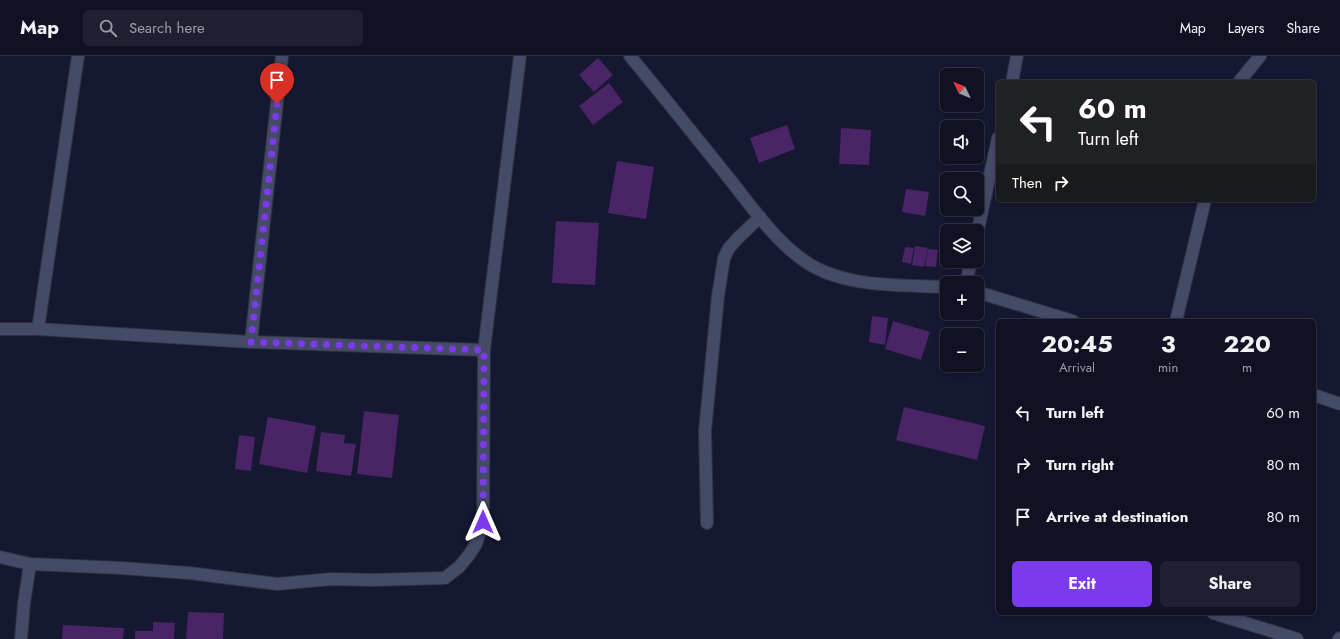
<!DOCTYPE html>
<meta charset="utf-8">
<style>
:root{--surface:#101224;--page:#1e2031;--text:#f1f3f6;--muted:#9c9ea6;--line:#303241;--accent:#7c3aed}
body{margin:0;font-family:Jost,sans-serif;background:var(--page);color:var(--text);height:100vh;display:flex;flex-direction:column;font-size:15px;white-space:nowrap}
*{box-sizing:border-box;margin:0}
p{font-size:13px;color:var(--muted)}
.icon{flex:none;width:22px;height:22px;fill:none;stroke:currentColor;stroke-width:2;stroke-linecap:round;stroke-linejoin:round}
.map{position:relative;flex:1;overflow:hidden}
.sheet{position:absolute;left:996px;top:263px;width:320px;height:296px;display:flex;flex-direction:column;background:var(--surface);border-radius:6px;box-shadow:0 2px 6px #0003,0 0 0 1px var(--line)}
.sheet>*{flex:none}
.top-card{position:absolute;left:996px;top:24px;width:320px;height:122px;border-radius:6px;box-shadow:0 2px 6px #0003,0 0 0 1px var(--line);background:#202124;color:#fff;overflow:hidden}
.needle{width:26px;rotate:313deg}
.tools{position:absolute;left:940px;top:12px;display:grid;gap:8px}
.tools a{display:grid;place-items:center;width:44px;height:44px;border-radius:6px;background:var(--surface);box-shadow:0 2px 6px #0003,0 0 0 1px var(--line);font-size:20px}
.pin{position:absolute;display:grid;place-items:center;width:34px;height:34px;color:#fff;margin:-41px -17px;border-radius:50% 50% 50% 0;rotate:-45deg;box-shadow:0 0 4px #0007}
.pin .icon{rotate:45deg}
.me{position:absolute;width:44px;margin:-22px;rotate:0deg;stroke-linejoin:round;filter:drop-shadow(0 0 3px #0008)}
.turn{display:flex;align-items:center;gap:14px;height:84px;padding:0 16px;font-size:18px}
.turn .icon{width:52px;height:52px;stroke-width:2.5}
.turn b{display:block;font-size:28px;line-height:34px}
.then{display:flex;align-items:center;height:38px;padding:0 16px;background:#0003;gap:8px;font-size:15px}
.eta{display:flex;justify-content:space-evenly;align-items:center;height:68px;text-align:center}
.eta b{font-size:24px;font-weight:700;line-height:28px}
.cta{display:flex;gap:8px;margin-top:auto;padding:8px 16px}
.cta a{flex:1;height:46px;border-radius:6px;background:var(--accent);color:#fff;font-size:16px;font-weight:700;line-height:46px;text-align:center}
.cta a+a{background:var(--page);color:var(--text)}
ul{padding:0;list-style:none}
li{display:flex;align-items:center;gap:12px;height:52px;padding:0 16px}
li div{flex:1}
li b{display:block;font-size:15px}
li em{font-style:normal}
header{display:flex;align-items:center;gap:24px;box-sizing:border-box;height:56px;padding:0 20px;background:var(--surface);border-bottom:1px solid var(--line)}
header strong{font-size:19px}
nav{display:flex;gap:22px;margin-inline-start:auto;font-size:14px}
.search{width:280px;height:36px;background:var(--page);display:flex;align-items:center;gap:10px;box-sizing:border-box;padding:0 14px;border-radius:6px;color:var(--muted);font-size:15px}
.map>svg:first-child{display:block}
.building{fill:#492466}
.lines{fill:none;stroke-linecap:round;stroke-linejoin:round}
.street-casing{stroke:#303144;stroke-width:14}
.street{stroke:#454a66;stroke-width:12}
.route{stroke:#7c3aed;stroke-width:7;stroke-dasharray:0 12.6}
</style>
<header>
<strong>Map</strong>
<div class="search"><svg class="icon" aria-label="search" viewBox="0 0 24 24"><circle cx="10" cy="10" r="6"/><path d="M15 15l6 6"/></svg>Search here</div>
<nav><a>Map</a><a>Layers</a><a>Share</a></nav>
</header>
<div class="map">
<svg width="1340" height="583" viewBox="0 0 1340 583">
<rect width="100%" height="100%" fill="#151830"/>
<g class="building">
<path d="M598 2 613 19 594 36 579 19Z"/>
<path d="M609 27 623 46 593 69 579 50Z"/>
<path d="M787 69 795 93 759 107 750 82Z"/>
<path d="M841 72 871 74 869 109 839 108Z"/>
<path d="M617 105 654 111 646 163 608 157Z"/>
<path d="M906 133 929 136 925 160 902 156Z"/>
<path d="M948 153H960L959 160 948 157Z"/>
<path d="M556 165 599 167 595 229 552 227Z"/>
<path d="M915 190 928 192 924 211 912 209Z"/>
<path d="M905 191 914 192 911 208 902 206Z"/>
<path d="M928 193 938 194 936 211 925 210Z"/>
<path d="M872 260 888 262 885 289 869 286Z"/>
<path d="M893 265 930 276 921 304 885 293Z"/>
<path d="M904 351 985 370 977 404 896 384Z"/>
<path d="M364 355 399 359 392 422 357 418Z"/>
<path d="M268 361 316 370 307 417 259 408Z"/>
<path d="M321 376 345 379 344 387 356 388 351 420 316 415Z"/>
<path d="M239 379 255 381 251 415 235 413Z"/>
<path d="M188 556 224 557 223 583H186Z"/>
<path d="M153 566 175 567 174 583H135V575H153Z"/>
<path d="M63 569 124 572 123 583H62Z"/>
</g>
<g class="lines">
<g class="street-casing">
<g id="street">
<path d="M630 0C663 40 695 80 728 121 752 151 780 193 816 212 856 232 904 229 947 231"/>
<path d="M1012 26 1017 0"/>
<path d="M1239 26 1260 0"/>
<path d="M977 178 998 82"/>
<path d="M966 227 971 205"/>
<path d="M977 236 1073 265"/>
<path d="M1176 265 1205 144"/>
<path d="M0 273H38L251 286 484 294"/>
<path d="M38 273 78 0"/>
<path d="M251 286 282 0"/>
<path d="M1314 339 1340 348"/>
<path d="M707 467 705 375 718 240 724 202 729 192 738 182 760 161"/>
<path d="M0 501 30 508 121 512 189 517 277 528 332 523 372 524 445 522 459 511 469 499 476 488 483 466 484 294 520 0"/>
<path d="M1213 557 1297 583"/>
<path d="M21 583 24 547 30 508"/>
<path d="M1339 583 1340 582"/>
</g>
</g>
<use href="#street" class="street"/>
</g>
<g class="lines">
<path class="route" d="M277 48 251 286 484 294 483 466"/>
</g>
</svg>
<div class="tools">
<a><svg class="needle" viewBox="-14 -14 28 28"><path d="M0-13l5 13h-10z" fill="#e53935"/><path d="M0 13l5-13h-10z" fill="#9c9ea6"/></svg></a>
<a><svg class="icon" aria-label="sound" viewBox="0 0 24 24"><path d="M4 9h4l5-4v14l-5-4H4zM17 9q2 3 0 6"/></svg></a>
<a><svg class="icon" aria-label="search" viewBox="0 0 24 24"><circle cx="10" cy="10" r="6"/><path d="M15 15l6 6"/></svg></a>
<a><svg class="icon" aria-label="layers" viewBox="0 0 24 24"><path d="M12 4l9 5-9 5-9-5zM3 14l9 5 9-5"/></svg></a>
<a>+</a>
<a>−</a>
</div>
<div class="pin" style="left:277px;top:48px;background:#d93025"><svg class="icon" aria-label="arrive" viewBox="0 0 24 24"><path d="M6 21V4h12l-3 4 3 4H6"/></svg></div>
<svg class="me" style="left:483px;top:466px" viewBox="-20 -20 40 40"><path d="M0-17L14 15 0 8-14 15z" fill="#7c3aed" stroke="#fff" stroke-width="4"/></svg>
<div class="top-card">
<div class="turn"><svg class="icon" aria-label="left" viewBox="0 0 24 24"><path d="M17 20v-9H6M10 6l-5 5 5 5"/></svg><div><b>60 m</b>Turn left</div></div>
<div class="then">Then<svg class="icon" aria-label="right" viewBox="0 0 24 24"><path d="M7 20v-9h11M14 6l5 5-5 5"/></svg></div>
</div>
<section class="sheet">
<div class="eta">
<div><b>20:45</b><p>Arrival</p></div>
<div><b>3</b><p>min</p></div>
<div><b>220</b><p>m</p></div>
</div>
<ul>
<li><svg class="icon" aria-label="left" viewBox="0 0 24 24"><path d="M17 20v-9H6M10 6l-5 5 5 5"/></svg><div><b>Turn left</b></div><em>60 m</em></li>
<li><svg class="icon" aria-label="right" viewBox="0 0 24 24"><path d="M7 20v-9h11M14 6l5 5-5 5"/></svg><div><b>Turn right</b></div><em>80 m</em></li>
<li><svg class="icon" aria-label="arrive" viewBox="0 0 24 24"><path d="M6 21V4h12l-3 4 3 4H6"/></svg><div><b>Arrive at destination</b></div><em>80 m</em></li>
</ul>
<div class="cta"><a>Exit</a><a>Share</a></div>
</section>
</div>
